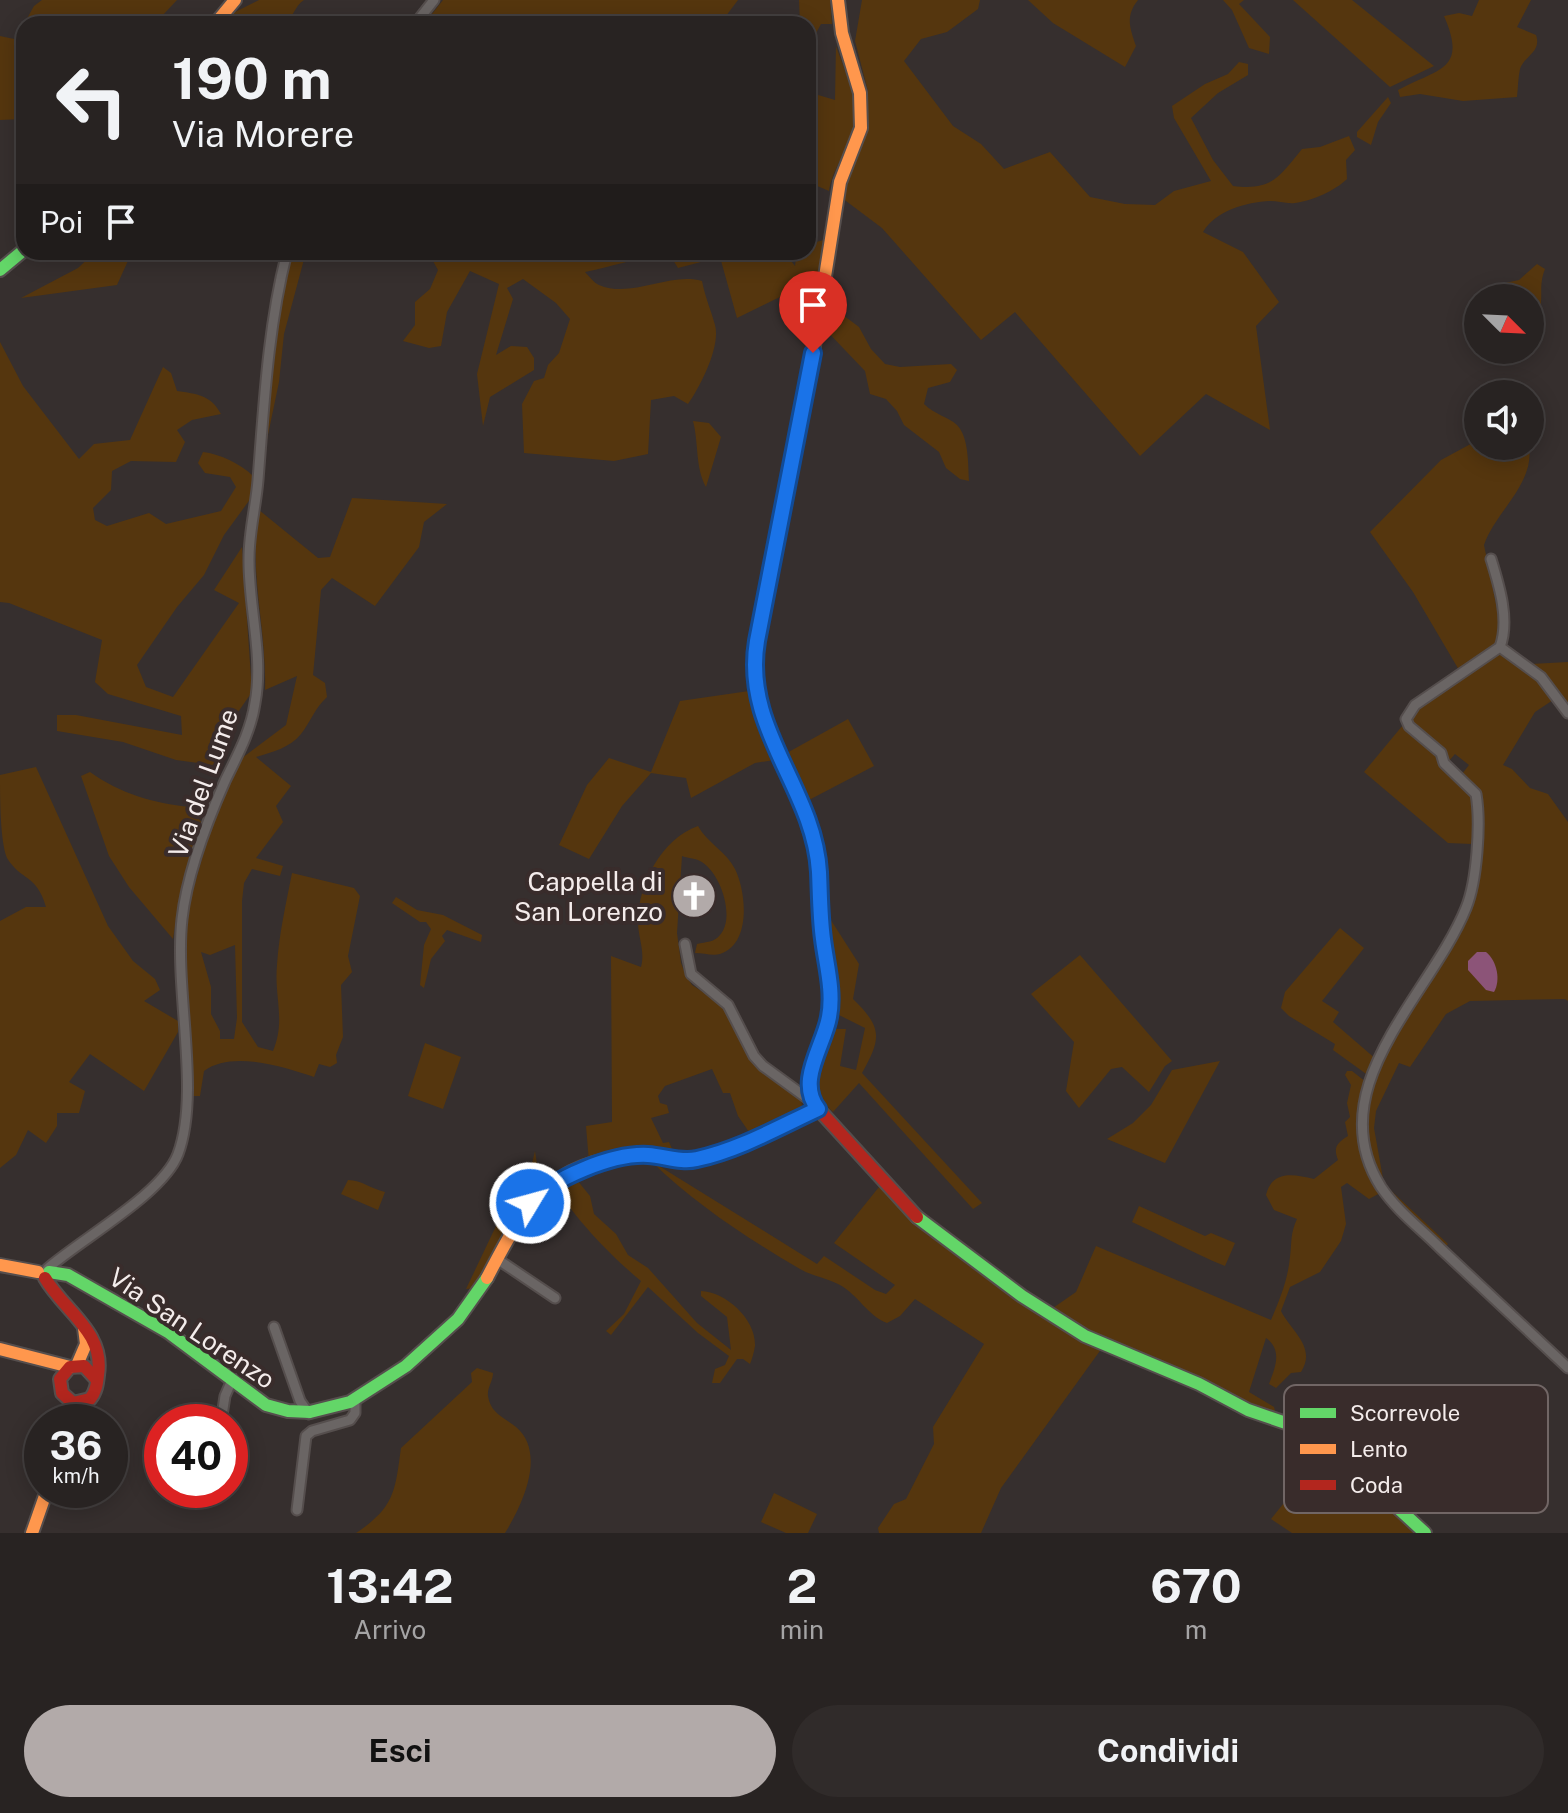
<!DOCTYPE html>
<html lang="it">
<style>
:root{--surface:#282322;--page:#302b2a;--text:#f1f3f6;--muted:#a5a4a5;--line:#444040;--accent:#b2aaa9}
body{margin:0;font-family:"Public Sans",sans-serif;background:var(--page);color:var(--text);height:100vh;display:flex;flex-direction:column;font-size:30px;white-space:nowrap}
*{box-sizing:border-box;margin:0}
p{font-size:26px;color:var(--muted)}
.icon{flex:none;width:44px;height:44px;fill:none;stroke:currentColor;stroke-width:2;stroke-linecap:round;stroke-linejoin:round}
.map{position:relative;height:1533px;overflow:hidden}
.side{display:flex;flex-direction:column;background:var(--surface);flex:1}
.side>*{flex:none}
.hud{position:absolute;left:16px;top:16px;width:800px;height:244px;border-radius:24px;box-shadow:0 4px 20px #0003,0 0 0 2px var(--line);background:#282322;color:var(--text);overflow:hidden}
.needle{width:52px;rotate:114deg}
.controls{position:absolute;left:1464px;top:284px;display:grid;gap:16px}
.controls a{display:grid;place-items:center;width:80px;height:80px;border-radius:50%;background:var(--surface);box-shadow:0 4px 20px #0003,0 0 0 2px var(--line);font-size:40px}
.speed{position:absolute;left:24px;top:1404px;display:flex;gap:16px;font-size:40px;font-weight:700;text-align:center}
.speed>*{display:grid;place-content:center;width:104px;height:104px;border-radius:50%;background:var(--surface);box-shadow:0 4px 20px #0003,0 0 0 2px var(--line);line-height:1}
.speed small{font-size:20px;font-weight:400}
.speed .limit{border:12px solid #d22;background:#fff;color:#111}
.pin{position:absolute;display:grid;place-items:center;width:68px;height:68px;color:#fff;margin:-82px -34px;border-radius:50% 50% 50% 0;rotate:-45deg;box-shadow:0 0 8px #0007}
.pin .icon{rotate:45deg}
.me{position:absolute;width:88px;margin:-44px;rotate:53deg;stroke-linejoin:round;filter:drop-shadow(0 0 6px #0008)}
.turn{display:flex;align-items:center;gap:28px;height:168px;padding:0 24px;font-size:36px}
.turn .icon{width:104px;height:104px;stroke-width:2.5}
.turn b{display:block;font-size:56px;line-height:68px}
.then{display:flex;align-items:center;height:76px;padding:0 24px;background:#0003;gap:16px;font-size:30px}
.eta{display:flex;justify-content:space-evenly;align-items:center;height:136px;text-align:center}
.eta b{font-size:48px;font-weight:700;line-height:56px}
.cta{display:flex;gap:16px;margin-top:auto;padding:16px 24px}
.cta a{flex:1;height:92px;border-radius:48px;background:var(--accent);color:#111;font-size:32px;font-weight:700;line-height:92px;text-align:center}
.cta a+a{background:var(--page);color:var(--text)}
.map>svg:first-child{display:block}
.green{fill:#55360e;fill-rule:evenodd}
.water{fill:#8c5478}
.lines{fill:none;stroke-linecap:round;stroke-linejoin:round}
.street-casing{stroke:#554e4d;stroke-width:13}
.fast-casing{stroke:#554e4d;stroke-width:16}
.slow-casing{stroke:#554e4d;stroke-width:16}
.jam-casing{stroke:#554e4d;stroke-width:16}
.street{stroke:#6a6564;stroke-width:9}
.fast{stroke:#63d668;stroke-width:12}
.slow{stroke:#ff974d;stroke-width:12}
.jam{stroke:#b3261e;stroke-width:12}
.route-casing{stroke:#114b97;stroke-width:20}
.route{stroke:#1a73e8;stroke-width:14}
.labels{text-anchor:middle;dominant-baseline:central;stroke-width:8;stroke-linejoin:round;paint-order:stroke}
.street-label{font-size:26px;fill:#f4eceb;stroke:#392c2b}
.poi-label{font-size:26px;fill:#f4eceb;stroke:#392c2b;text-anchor:end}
.key{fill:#392c2b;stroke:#716665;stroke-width:2}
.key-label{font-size:22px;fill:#f4eceb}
</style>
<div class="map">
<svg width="1568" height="1533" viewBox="0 0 1568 1533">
<rect width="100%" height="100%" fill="#362f2e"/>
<g class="green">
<path d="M42 0H177L162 16 160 24H24L34 6Z"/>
<path d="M259 0H304C294 6 294 18 284 24H220L225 17Z"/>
<path d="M443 0H738L720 24H424Z"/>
<path d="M799 0H830L832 24H821L815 35 808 30V24H800Z"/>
<path d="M862 0H980L978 9 947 32 921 39 904 61 953 126 981 144 1004 169 1050 152 1090 197 1125 204 1155 205 1174 191 1211 181 1174 118 1172 106 1205 84 1228 74 1239 62 1248 64V75L1218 93 1191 118 1213 160 1233 186C1272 191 1279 177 1302 149L1320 147 1349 136 1355 150 1346 160 1347 179C1336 190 1312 201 1295 203 1287 204 1278 201 1270 201 1246 202 1215 211 1203 232L1243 252 1279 302 1256 326 1270 430 1206 394 1140 456 1015 312 981 340 882 228 842 198 867 128 868 91 855 41Z"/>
<path d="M1028 0H1138C1125 16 1130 28 1136 46L1125 67 1053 23Z"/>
<path d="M1223 0H1244L1239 4 1270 37 1269 54 1249 48 1232 10Z"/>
<path d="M1293 0H1352L1434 66 1390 87Z"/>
<path d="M1479 0H1531L1517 27 1536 35C1542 52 1524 56 1520 69 1518 78 1518 88 1517 97L1463 101 1420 94 1400 97 1398 90C1438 68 1468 71 1444 16L1459 13 1472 16Z"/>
<path d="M24 24V119L0 120V36L19 40Z"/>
<path d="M836 46C845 72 861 105 853 133 846 154 833 167 829 191L808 182V92L835 100Z"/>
<path d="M1388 97 1391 103 1378 122 1371 145 1357 137V132Z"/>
<path d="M824 240 815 293 803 279 784 295 737 318 720 257 678 268 673 260 701 252H784L795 266 797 252H808V244Z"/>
<path d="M95 252H132L117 285 21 298 78 268Z"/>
<path d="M292 252H306L284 334 279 382 265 449 278 321Z"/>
<path d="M428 252H663L661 256C635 258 610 267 585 272 589 276 594 283 599 285 632 299 669 272 702 281 705 297 711 310 715 325 721 346 700 387 688 404L674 396 651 400 648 454 614 461 524 453 522 404 534 381 544 378 548 365 559 353 570 319 556 303 523 279 507 288 513 299 496 355 511 346 527 347 534 358V370L490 397 483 426 477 374 499 284 470 271 447 312 441 346 429 348 403 341 415 325V302L430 289 438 270Z"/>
<path d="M1537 264 1545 269C1538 286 1544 298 1539 312L1530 303V298H1524L1505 283 1519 280Z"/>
<path d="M827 303 859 327 871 349 885 364 900 367 951 364 957 370 950 382 928 388 924 404C935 415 949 417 957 425 969 437 968 465 969 481L960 479 946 468 939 452 904 425 897 411 886 399 870 394 865 371 823 327Z"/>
<path d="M0 342 23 386 79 459 94 444 130 440 163 367 171 373 177 391C197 394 211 395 221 414L192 420 177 430 185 442 176 462 131 461 112 471 111 490 93 508 95 520 107 526 149 513 166 524 221 511 236 487 230 477 205 473 198 463 203 452C220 454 241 464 253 476L251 498 224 535 204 575 177 607 137 665 146 687 173 697 239 603 214 590 242 547 252 692 238 712 233 738 213 765 176 760 123 742 57 731V715H76L182 735 181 716 108 694 95 682 102 640 9 603 0 602Z"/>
<path d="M693 421 709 423 721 437 706 487C695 467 699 444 693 421Z"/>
<path d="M1478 440V446H1529C1535 484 1495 512 1484 545L1500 624 1497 643 1459 670 1413 592 1370 532 1441 460Z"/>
<path d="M352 498 447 504 424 522 419 547 375 606 332 578 321 590 313 675 325 683 327 697C315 708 311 721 301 734 290 748 272 752 256 757L291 786 276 806 283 822 256 858 283 866 280 876 252 869 244 883 242 901V1022L258 1047 273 1051C286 1020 274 998 277 965 279 934 286 904 292 873L354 888 360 896 348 956 352 972 341 985 343 1037 336 1055 337 1063 330 1067 319 1064 314 1077C284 1067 232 1050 204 1071L200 1096H190L184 973 188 908 212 823 242 758 286 725 297 676 265 690C267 629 248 571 259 510L318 558 330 557ZM235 945 237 1018 234 1039H220V1031L211 1014V987L201 952 210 955Z"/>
<path d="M1500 651 1540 682 1553 700 1535 712 1503 765 1512 769 1530 788 1548 794 1568 822V1001L1565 999 1470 1001 1446 1014 1410 1067 1399 1063 1376 1111 1374 1128 1384 1184 1448 1244 1445 1247C1420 1224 1392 1202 1376 1170 1330 1080 1442 986 1471 907 1477 888 1478 866 1479 846 1479 829 1483 808 1479 792L1462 774 1469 765 1455 754 1448 762 1440 748 1411 723 1412 713Z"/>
<path d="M1568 662V707L1551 683 1531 664Z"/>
<path d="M749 691 774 760 755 763 691 798 686 778 651 773 622 806 589 859 559 845 587 785 609 758 651 772 680 701Z"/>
<path d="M848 719 874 766 807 801 785 754Z"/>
<path d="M1403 725 1437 753 1440 765 1471 792 1474 800 1472 844 1448 843 1364 772Z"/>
<path d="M36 767 108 926 133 961 155 979 160 990 144 1001 178 1021V1032L144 1091 90 1054 69 1082 85 1091 79 1113H57V1126L46 1143 28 1130 16 1155 0 1168V921L26 907H46C36 873 22 882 7 858 0 841 0 796 0 775Z"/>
<path d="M90 772C121 794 153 803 190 807L202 823 181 889 173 939 129 887 109 856 81 776Z"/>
<path d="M698 826C707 843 726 851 735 869 746 891 752 944 720 954 713 956 703 953 695 953L697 944C706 942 715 942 720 935 736 917 720 871 700 861 695 858 687 858 682 856L677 933 681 963 686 976 692 985 723 1005 730 1014 756 1066 801 1101 803 1109 755 1132H749L738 1116 730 1093H723L712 1069 665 1086 658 1096 660 1103 667 1105 669 1113 651 1118 663 1143 669 1142 673 1151C640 1143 620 1149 589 1162L586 1126 612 1122 611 956 641 967C645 952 639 940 638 924 637 886 661 839 698 826Z"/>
<path d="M396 897 417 910 443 915 482 935 481 942 447 930 442 936 445 941 431 959 424 988 420 985 424 945 431 929 426 922H420L392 903Z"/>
<path d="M827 914 859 964 853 999C882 1027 882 1038 862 1073L982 1203 973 1209 859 1083 833 1112C806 1088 822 1058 833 1029H846L840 1066 856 1070 865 1028 839 1015 837 985 831 965Z"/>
<path d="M1340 928 1364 948 1322 1001 1339 1012 1333 1022 1377 1060 1369 1076 1333 1050 1335 1044 1289 1016 1281 1008 1285 992Z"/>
<path d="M1080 955 1172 1061 1165 1066 1149 1092 1122 1067 1111 1069 1079 1108 1066 1091 1074 1042 1031 994Z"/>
<path d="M425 1043 461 1057 443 1109 408 1096Z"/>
<path d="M1220 1061 1165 1163 1107 1139 1133 1123 1151 1105 1172 1070Z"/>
<path d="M1347 1071H1352L1366 1082C1352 1122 1360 1156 1382 1192L1369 1199 1347 1183 1341 1187 1346 1224 1341 1241 1320 1272 1290 1287 1281 1311C1291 1331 1317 1347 1301 1372L1291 1373 1276 1388 1269 1384C1275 1368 1283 1350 1266 1338L1249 1392 1274 1407 1276 1414 1256 1409 1156 1362 1154 1357 1144 1353 1140 1357 1050 1310 1076 1292 1096 1246 1271 1320C1280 1299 1288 1279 1290 1257 1292 1242 1290 1234 1297 1219L1274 1210 1266 1195C1272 1170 1293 1174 1314 1179L1338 1160C1333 1147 1337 1143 1348 1136L1345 1122 1350 1117 1347 1103 1351 1085 1345 1075Z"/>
<path d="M535 1151 538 1171 536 1188 515 1217 476 1288 466 1289 496 1226 529 1176Z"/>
<path d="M651 1161 817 1264 824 1256 875 1290 886 1294 895 1285 834 1243 883 1182 951 1252 1064 1328 1102 1348 1001 1488 981 1533H879L878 1528 894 1504 906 1499 934 1444 933 1427 984 1344 915 1299 900 1316 887 1323C868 1316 858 1295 840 1285 827 1278 812 1276 800 1269 747 1238 695 1204 651 1161Z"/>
<path d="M348 1180C362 1180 371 1189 385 1192L378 1210 341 1194Z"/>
<path d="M577 1180 590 1196 594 1214 616 1234 628 1255 648 1268 697 1323 731 1350 727 1317 701 1296V1291C726 1292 756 1319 755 1346 754 1352 752 1359 750 1364L743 1359H737L720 1383H712L715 1369 725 1365 729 1356 698 1333 648 1287 611 1335 606 1331 624 1314 641 1281C612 1257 578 1222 557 1189Z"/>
<path d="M1139 1206 1205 1236 1211 1233 1235 1243 1225 1266C1192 1253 1164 1236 1132 1222Z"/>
<path d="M477 1368 493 1373C493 1381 487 1388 488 1396 491 1414 504 1417 516 1427 547 1453 522 1506 505 1533H356C395 1507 395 1491 401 1448L472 1382 471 1373Z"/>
<path d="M1329 1447 1381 1497 1377 1506 1382 1511 1391 1507 1417 1533H1292L1271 1519Z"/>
<path d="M774 1493 817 1514 808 1533H786L761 1522Z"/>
</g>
<path class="water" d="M1477 952H1486C1497 961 1501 980 1494 992L1486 990 1468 970V961Z"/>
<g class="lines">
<g class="street-casing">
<g id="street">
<path d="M415 24 434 0"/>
<path d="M1491 559C1499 585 1510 620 1500 647L1541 677 1568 713"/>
<path d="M1500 647 1415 705 1406 719 1409 726 1441 753 1444 763 1476 794C1481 823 1477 881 1466 908 1431 995 1318 1087 1381 1187 1397 1211 1420 1228 1440 1248 1483 1288 1525 1328 1568 1368"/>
<path d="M685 944 691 974 728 1005 754 1056 763 1066 811 1101"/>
<path d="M497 1259 555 1298"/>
<path d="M47 1269C81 1239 163 1194 178 1154 201 1092 174 990 182 919 187 873 206 824 225 781 237 756 251 731 255 703 264 655 248 605 249 558 249 531 256 506 258 480 264 404 268 326 287 252"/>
<path d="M274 1327 300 1401 309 1414"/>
<path d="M221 1422 225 1396 232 1380"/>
<path d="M297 1510 306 1436 312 1431 350 1420 355 1413V1401"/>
</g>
</g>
<g class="fast-casing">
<g id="fast">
<path d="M0 270 24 250"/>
<path d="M779 755 762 712 754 661 814 346"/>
<path d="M917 1217 1022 1296 1085 1336 1199 1384 1248 1410 1318 1434 1425 1533"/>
<path d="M49 1272 68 1275 168 1332 266 1405 288 1411 310 1412 350 1402 406 1366 458 1319 487 1278"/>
</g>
</g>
<g class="slow-casing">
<g id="slow">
<path d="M215 24 235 0"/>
<path d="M814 346 840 182 861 128 860 93 842 33 838 0"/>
<path d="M0 1265 38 1272"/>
<path d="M487 1278C525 1205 548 1162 639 1155 657 1154 675 1162 694 1159 737 1154 779 1127 818 1109"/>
<path d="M0 1349 70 1367"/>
<path d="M77 1365 86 1344 84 1328"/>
<path d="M32 1533 47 1490"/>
</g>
</g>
<g class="jam-casing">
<g id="jam">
<path d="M779 755 802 806 817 855 822 934 831 989 829 1019 811 1076V1101L917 1217"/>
<path d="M45 1278C64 1311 105 1332 98 1375 97 1384 96 1392 90 1399L73 1403 62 1393 60 1379 70 1367 84 1366 97 1380"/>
<path d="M74 1422 85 1402"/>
</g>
</g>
<use href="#street" class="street"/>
<use href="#fast" class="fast"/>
<use href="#slow" class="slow"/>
<use href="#jam" class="jam"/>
</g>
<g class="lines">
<g class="route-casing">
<path id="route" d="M530 1203C553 1178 613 1153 648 1155 665 1156 681 1163 697 1159 739 1150 779 1127 818 1109 796 1081 824 1046 829 1017 834 991 826 964 823 939 820 917 820 894 819 872 814 788 742 729 757 641L813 353"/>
</g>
<use href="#route" class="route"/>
</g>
<defs>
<g id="church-disc" transform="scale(2.3)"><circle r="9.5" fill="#b2aaa9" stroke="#392c2b"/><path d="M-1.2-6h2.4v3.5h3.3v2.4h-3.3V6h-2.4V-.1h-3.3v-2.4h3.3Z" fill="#fff"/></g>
</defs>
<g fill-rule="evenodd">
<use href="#church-disc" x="694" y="896"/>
</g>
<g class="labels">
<g class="street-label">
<text transform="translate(203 783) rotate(-70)">Via del Lume</text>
<text transform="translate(192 1328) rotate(34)">Via San Lorenzo</text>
</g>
<g class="poi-label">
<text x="663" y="881">Cappella di<tspan x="663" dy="30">San Lorenzo</tspan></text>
</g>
</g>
<rect x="1284" y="1385" width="264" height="128" rx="12" class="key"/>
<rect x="1300" y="1408" width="36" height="10" fill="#63d668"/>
<rect x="1300" y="1444" width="36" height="10" fill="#ff974d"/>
<rect x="1300" y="1480" width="36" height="10" fill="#b3261e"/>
<g class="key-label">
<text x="1350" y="1421">Scorrevole</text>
<text x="1350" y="1457">Lento</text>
<text x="1350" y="1493">Coda</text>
</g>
</svg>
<div class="controls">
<a><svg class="needle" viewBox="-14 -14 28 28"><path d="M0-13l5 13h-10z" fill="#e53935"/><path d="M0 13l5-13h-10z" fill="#a5a4a5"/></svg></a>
<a><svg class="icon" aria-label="sound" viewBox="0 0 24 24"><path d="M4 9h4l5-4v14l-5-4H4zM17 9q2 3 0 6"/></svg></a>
</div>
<div class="speed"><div>36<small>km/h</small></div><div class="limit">40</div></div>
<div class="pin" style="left:813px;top:353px;background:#d93025"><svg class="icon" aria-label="arrive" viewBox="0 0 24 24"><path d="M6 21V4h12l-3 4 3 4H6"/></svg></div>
<svg class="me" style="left:530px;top:1203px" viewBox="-20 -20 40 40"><circle r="17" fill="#1a73e8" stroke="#fff" stroke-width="3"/><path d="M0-11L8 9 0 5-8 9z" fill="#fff"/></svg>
<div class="hud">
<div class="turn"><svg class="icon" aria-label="left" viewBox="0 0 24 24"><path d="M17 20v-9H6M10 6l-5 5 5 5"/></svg><div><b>190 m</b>Via Morere</div></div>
<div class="then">Poi<svg class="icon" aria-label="arrive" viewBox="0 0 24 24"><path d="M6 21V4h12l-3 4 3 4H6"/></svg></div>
</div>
</div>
<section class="side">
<div class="eta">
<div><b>13:42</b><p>Arrivo</p></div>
<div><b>2</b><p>min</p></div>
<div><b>670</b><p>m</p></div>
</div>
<div class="cta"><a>Esci</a><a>Condividi</a></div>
</section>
